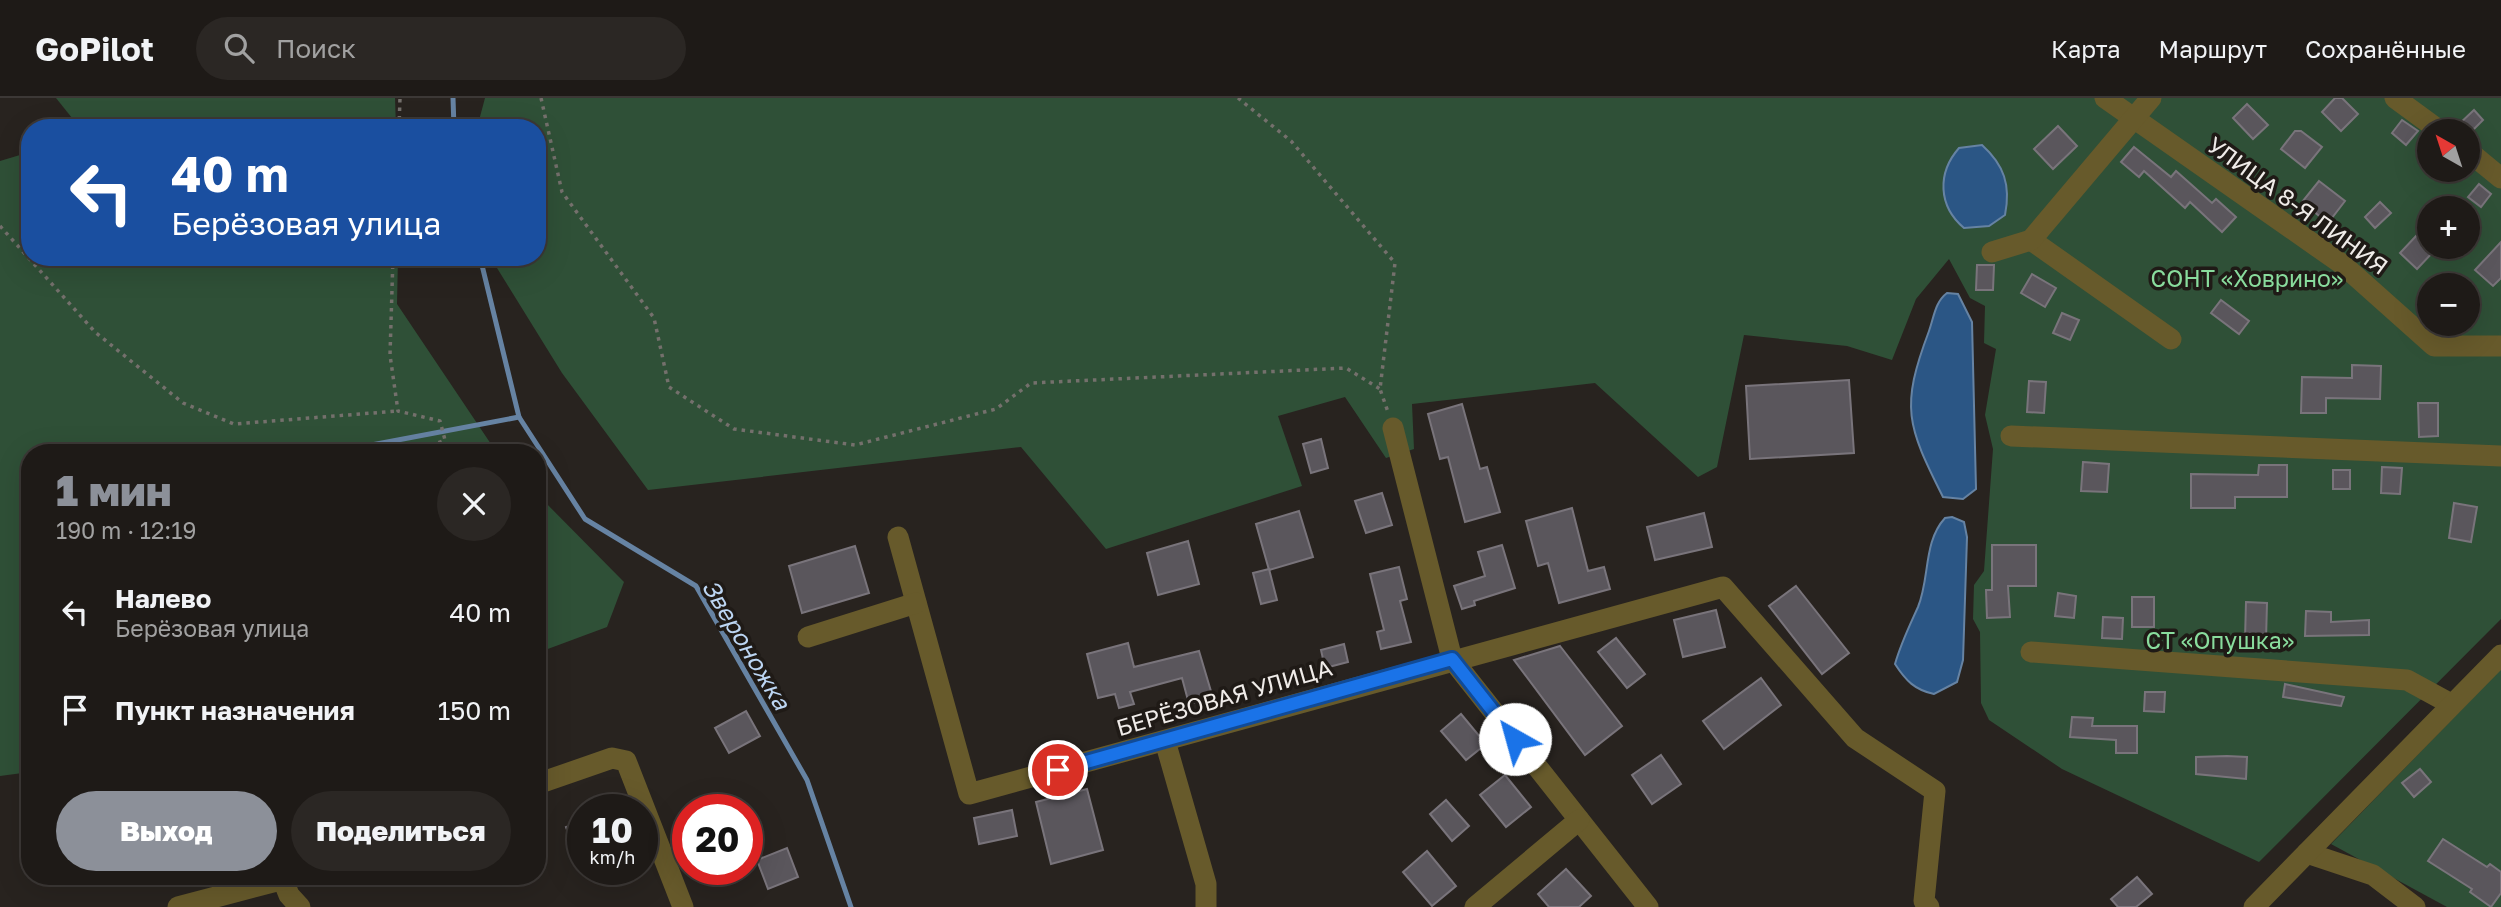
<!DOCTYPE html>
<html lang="ru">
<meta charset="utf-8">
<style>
:root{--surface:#1e1a17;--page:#2b2724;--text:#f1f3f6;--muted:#a1a1a1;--line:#3c3836;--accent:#8c9099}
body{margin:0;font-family:"Golos Text",sans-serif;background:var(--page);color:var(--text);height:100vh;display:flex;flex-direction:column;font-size:26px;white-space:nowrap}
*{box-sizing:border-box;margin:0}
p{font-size:23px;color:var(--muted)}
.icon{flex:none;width:38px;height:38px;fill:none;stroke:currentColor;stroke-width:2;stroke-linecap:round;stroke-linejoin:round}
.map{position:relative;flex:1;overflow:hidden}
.side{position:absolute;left:21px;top:346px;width:525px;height:441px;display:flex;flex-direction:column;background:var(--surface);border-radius:28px;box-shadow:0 7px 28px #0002,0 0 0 2px var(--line)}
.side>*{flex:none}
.top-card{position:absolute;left:21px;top:21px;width:525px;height:147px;border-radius:28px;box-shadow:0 7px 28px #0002,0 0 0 2px var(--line);background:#1a4fa0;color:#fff;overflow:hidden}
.needle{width:46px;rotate:321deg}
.tools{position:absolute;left:2417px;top:21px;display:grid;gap:14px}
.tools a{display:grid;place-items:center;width:63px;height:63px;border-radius:50%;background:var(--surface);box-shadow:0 7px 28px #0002,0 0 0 2px var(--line);font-size:35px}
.speed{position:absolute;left:567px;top:696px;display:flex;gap:14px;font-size:35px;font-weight:700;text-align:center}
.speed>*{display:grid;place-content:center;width:91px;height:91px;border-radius:50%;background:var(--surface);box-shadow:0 7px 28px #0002,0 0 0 2px var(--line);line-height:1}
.speed small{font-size:18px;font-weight:400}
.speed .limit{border:10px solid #d22;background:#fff;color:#111}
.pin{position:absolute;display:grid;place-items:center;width:60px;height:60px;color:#fff;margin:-30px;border:4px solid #fff;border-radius:50%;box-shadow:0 2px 7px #0007}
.me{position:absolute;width:77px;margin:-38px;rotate:322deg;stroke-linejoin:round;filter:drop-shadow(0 0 5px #0008)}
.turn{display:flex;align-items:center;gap:24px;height:147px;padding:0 35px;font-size:32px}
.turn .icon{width:91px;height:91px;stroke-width:2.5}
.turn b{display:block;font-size:49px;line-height:60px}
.round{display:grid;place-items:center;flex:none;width:74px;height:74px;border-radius:37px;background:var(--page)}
.summary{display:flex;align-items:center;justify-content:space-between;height:119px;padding:0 35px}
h1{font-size:42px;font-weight:800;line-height:52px;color:var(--accent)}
.primary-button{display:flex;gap:14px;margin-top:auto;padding:14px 35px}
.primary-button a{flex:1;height:80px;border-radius:42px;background:var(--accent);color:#fff;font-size:28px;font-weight:800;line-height:80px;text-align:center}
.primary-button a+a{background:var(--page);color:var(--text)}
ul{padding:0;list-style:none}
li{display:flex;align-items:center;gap:21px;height:98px;padding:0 35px}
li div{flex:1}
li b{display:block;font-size:26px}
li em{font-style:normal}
header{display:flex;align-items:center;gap:42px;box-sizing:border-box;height:98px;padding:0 35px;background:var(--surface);border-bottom:2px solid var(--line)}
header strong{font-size:33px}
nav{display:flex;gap:38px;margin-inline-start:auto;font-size:24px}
.search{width:490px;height:63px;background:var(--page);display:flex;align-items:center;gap:18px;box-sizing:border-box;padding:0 24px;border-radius:38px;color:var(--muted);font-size:26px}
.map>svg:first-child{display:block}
.green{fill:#2f5037;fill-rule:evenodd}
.water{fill:#2b5685;stroke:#6683a3;stroke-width:2}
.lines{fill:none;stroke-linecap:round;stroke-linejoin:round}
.stream{stroke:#6683a3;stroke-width:5}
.building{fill:#5a565c;stroke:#79747b;stroke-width:2}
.path{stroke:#74706c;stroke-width:3.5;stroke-dasharray:3.5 5;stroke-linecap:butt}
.minor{stroke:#675a2b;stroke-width:21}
.route-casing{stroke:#114b97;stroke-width:18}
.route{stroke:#1a73e8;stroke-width:12}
.labels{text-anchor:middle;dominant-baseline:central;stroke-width:7;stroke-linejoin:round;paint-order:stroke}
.street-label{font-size:23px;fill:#f0ece9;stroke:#1f1a16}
.park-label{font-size:23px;fill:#89dc9d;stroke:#1f1a16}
.water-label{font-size:24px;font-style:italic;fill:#bcd5f2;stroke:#1f1a16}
</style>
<header>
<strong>GoPilot</strong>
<div class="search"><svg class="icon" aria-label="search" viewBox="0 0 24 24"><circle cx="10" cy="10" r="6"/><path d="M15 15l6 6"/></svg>Поиск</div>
<nav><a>Карта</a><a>Маршрут</a><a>Сохранённые</a></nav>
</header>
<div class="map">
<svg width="2501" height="809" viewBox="0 0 2501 809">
<rect width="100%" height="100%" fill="#28231f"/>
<g class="green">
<path d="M56 0H395L396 30H80Z"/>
<path d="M485 0H2501V521L2259 764 2062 671 1989 622 1981 605 1980 534 1973 521 1974 487 1984 473 1993 351 1985 317 1996 251 1984 245 1985 208 1970 200 1949 161 1916 201 1892 262 1847 248 1744 237 1717 369 1698 379 1595 285 1412 306 1414 351 1386 360 1345 299 1278 318 1302 388 1106 451 1021 349 648 392 562 275 497 170 495 159H537V30H477ZM2429 33H2468V72H2429ZM2429 110H2468V149H2429ZM2429 187H2468V226H2429Z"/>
<path d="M30 54V159H398L397 206 497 355H30V674L0 678V63Z"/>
<path d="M537 396 624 484 607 529 537 555Z"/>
<path d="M2501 571V809H2447L2331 746Z"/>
</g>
<g class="water">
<path d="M1982 47C2004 67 2011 87 2005 117L1989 128 1964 130C1938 108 1937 75 1959 50Z"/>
<path d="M1947 195 1958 196 1972 224 1976 391 1963 401 1943 399C1907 327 1900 310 1929 233 1934 219 1935 204 1947 195Z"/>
<path d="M1952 419 1964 424 1967 439 1963 562 1957 584 1934 596C1915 592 1906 583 1895 566 1901 545 1909 529 1918 509 1930 480 1923 444 1945 420Z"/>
</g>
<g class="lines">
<g class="stream">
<path d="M453 0 454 30"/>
<path d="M480 159 519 319 585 421 696 488 807 682 851 809"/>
<path d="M329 355 519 319"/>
</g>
</g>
<g class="building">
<path d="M2335 0H2342L2358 16 2341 33 2322 14Z"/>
<path d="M2247 6 2268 27 2253 41 2233 20Z"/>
<path d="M2474 12 2483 22 2468 37V33L2458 27Z"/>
<path d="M2402 22 2418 33 2406 47 2392 35Z"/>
<path d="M2058 28 2077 48 2053 71 2034 51Z"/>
<path d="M2295 33H2301L2322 49 2305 70 2281 51Z"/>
<path d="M2134 49 2171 79 2176 73 2212 105 2216 101 2236 119 2222 134 2190 104 2185 110 2144 73 2139 79 2121 64Z"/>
<path d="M2319 83 2345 103 2328 125 2302 104Z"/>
<path d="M2479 86 2491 96 2481 109 2468 99Z"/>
<path d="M2380 104 2391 115 2375 130 2365 119Z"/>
<path d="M2417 137 2434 153 2417 171 2400 155Z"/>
<path d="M2501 144V180L2493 188 2475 172Z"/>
<path d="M1977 167H1994L1993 192H1976Z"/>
<path d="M2032 176 2056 190 2045 209 2021 195Z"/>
<path d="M2221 202 2249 223 2239 236 2211 215Z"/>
<path d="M2062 215 2079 222 2070 242 2053 235Z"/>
<path d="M2352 267 2381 268 2380 301 2326 300V315H2301L2302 279 2352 280Z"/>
<path d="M1849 282 1854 355 1750 361 1746 288Z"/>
<path d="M2029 283 2046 284 2044 315 2027 314Z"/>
<path d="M2418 305H2438V338L2419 339Z"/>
<path d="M1462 306 1480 371 1487 369 1500 414 1465 424 1448 359 1440 361 1428 316Z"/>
<path d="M1321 341 1328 370 1311 375 1303 346Z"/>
<path d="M2083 364 2109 366 2107 394 2081 393Z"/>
<path d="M2259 367H2287V399H2235V410H2191V376L2258 377Z"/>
<path d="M2382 369 2402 370 2400 396 2381 395Z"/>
<rect x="2333" y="372" width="17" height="19"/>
<path d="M1382 395 1392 427 1366 435 1355 403Z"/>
<path d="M2454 405 2477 409 2471 444 2449 440Z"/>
<path d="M1572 410 1588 473 1604 469 1610 491 1559 505 1548 465 1538 468 1526 423Z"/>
<path d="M1299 413 1313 459 1269 472 1256 426Z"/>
<path d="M1704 415 1712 449 1655 462 1647 429Z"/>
<path d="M1188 443 1199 486 1158 497 1147 455Z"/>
<path d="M1502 447 1515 490 1474 503 1475 507 1462 511 1454 488 1485 478 1478 454Z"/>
<path d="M1992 447H2036V488H2008L2010 519 1987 520 1986 492H1992Z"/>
<path d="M855 448 869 495 802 515 789 468Z"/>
<path d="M1399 469 1407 501 1400 503 1411 544 1381 551 1377 534 1384 532 1370 476Z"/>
<path d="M1269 471 1277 502 1261 506 1253 475Z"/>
<path d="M1796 488 1849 555 1822 576 1769 508Z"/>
<path d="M2058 495 2076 498 2074 520 2055 518Z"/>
<rect x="2132" y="499" width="22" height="30"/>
<path d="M2246 504 2267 505 2266 542 2245 541Z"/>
<path d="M1716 512 1725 549 1683 559 1674 522Z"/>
<path d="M2306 513 2331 514V524L2369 522V537L2305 538Z"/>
<path d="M2103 519 2123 520 2122 541 2102 540Z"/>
<path d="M1616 540 1645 576 1627 590 1598 554Z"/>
<path d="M1128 545 1134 569 1199 553 1213 600 1189 606 1182 580 1130 594 1134 606 1119 610 1115 596 1098 600 1087 556Z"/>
<path d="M1344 546 1348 564 1325 570 1321 552Z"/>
<path d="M1560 548 1622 628 1585 657 1514 562Z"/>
<path d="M1761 580 1781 607 1724 651 1703 623Z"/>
<path d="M2285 586 2344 599 2341 608 2283 599Z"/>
<path d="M2145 594H2165L2164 614 2144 613Z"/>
<path d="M746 613 760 638 729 655 715 630Z"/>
<path d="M1461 616 1486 646 1466 662 1441 633Z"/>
<path d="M2072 619 2093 620 2092 628H2137V655H2116V642L2070 639Z"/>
<path d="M1661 657 1681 686 1652 706 1632 677Z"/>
<path d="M2227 658 2247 659 2246 681 2196 676V659Z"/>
<path d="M2420 671 2431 684 2414 699 2402 685Z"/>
<path d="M1505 677 1531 709 1506 729 1480 697Z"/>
<path d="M1087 691 1103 752 1051 766 1036 704Z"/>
<path d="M1446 702 1469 728 1452 743 1430 716Z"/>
<path d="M1012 712 1017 738 979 746 974 720Z"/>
<path d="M583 723V770H581L566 729Z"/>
<path d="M2443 741 2487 769 2490 766 2501 774V795L2491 809 2470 794 2472 791 2428 763Z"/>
<path d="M787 750 798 779 768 791 757 762Z"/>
<path d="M1427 753 1456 788 1432 808 1403 774Z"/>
<path d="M1566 771 1591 798 1579 809H1549L1538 796Z"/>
<path d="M2137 779 2152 796 2136 809H2118L2111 801Z"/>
</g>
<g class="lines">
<g class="path">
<path d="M541 0 562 94 654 220 669 289 734 331 855 347 996 311 1031 285 1346 270 1380 291"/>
<path d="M1238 0 1291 43 1395 165 1380 291 1388 314"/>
<path d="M399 30 400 0"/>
<path d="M0 128 95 234 183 305 234 326 398 313"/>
<path d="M393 159 390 257 398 313 440 323 445 342 412 355"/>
</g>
<g class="minor">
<path d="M2105 0 2342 166 2434 248H2501"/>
<path d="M2395 0 2440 33"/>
<path d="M2468 53 2501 80"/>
<path d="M2031 142 2171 241"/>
<path d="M1992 154 2031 142 2151 0"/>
<path d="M1393 330 1452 561 1648 809"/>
<path d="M2011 338 2501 358"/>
<path d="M898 439 969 696 1723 489 1855 640 1935 693 1924 803 1929 809"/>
<path d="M808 539 916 505"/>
<path d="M2031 554 2407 582 2451 606"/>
<path d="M1165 643 1206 786V809"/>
<path d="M537 686 612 660 626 663 683 809"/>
<path d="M2307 755 2373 777 2415 809"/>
<path d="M283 782 289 797 300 809"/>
<path d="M178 809 292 779"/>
<path d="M1475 809 1579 722"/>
<path d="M2254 809 2501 557"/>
</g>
</g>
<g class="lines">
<g class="route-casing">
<path id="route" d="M1058 672 1452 561 1515 641"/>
</g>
<use href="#route" class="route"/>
</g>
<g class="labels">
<g class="street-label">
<text transform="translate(2298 107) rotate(36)">УЛИЦА 8-Я ЛИНИЯ</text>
<text transform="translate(1224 599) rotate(-16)">БЕРЁЗОВАЯ УЛИЦА</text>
</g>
<g class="park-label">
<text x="2247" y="180">СОНТ «Ховрино»</text>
<text x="2220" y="542">СТ «Опушка»</text>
</g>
<g class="water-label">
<text transform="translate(747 546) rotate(59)">Звероножка</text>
</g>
</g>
</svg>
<div class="tools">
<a><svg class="needle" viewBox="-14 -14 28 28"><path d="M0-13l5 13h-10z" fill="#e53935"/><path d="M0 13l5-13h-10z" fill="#a1a1a1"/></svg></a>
<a>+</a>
<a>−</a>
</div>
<div class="speed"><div>10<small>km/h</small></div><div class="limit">20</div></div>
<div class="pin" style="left:1058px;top:672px;background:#d93025"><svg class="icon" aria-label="arrive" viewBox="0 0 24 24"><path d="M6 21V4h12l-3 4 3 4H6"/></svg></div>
<svg class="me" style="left:1515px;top:641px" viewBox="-20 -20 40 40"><circle r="19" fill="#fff"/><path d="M0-13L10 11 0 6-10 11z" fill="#1a73e8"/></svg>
<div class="top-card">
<div class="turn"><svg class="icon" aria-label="left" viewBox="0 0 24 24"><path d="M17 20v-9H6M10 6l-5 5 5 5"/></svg><div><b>40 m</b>Берёзовая улица</div></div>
</div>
<section class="side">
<div class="summary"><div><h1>1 мин</h1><p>190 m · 12:19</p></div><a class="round"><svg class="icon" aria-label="close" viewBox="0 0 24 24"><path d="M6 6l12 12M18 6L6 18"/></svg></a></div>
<ul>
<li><svg class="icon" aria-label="left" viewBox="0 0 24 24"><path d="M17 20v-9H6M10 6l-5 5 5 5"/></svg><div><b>Налево</b><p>Берёзовая улица</p></div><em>40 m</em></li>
<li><svg class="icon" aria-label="arrive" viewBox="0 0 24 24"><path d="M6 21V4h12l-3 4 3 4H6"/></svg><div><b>Пункт назначения</b></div><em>150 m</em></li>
</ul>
<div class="primary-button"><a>Выход</a><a>Поделиться</a></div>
</section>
</div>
